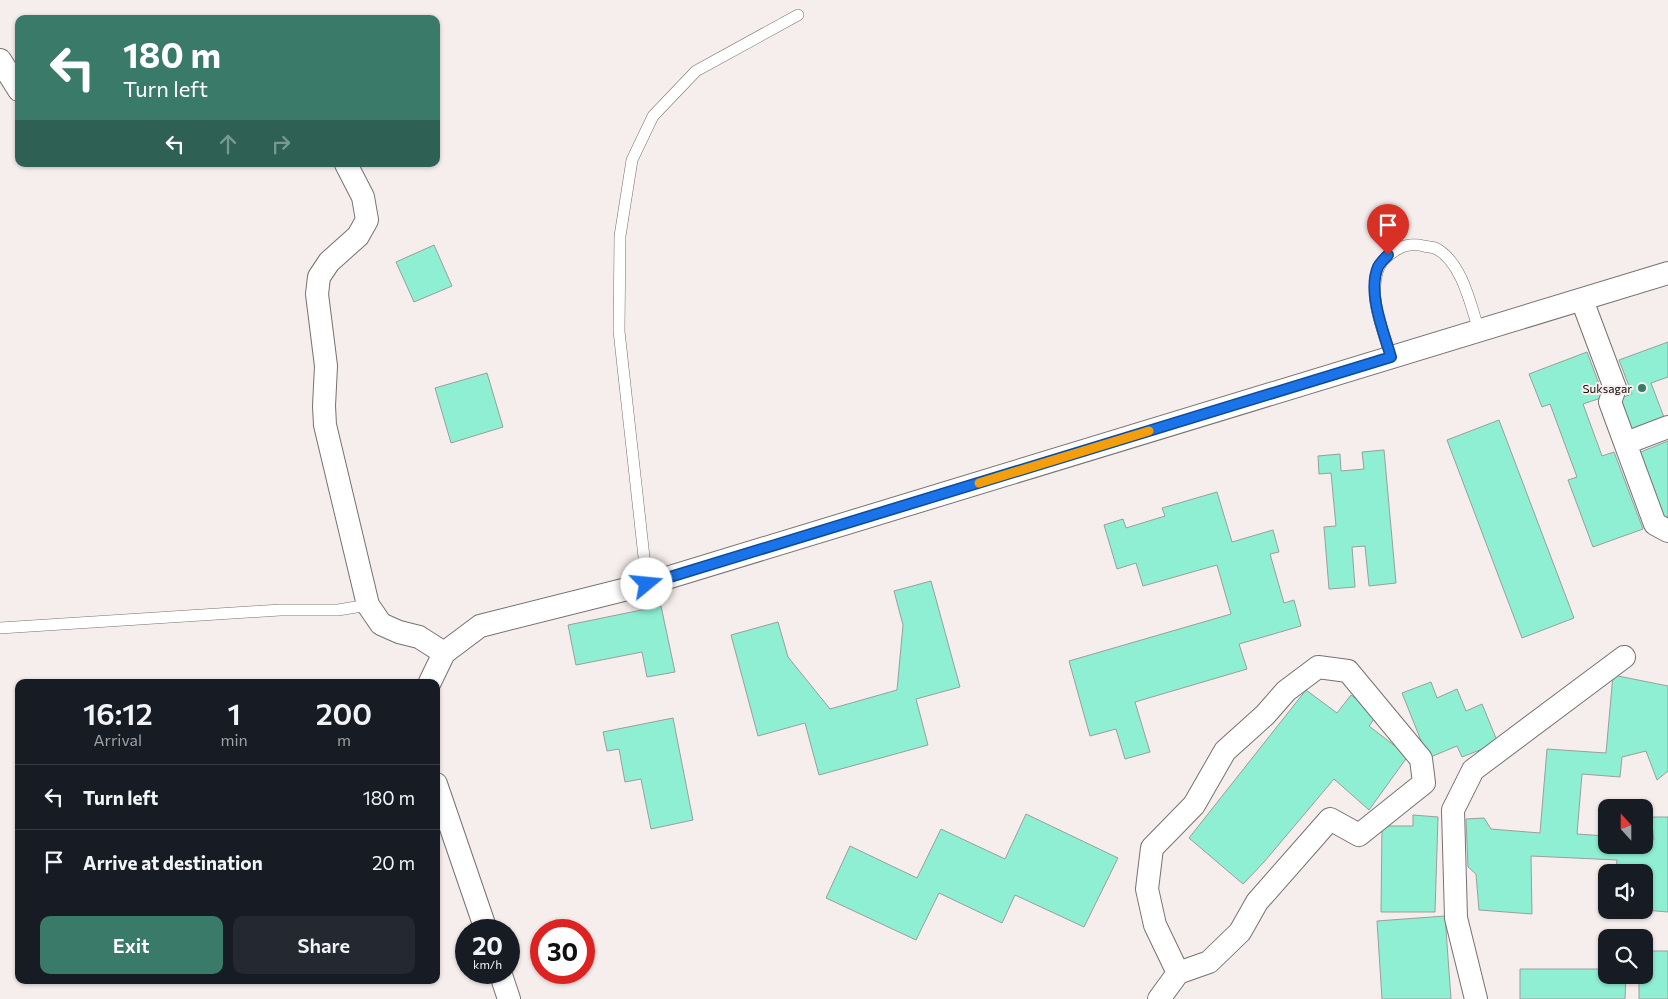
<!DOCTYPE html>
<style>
:root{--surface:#171b24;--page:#242831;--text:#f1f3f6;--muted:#9ea1a6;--line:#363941;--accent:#3a7a68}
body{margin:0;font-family:Commissioner,sans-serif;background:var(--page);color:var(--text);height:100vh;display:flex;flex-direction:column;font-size:19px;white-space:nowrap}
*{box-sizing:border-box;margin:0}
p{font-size:16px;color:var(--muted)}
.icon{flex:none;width:28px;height:28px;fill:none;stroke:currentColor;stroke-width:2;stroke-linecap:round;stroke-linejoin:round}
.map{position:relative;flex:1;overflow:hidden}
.drawer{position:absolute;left:15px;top:679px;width:425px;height:305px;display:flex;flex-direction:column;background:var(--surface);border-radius:10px;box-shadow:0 1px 4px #0004}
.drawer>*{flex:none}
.banner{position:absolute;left:15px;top:15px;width:425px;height:152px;border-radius:10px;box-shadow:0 1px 4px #0004;background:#3a7a68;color:#fff;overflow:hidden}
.needle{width:32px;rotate:339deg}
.fabs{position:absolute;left:1598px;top:799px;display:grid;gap:10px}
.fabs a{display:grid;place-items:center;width:55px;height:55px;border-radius:10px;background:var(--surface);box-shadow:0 1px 4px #0004;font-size:25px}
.speed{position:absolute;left:455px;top:919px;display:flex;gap:10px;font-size:25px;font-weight:700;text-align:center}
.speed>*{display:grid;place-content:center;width:65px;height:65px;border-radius:50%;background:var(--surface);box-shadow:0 1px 4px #0004;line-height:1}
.speed small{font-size:12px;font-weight:400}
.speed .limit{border:8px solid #d22;background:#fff;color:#111}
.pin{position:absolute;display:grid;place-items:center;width:42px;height:42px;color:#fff;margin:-51px -21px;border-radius:50% 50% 50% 0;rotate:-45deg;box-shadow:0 0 5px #0007}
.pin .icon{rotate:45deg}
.me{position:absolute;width:55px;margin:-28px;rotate:73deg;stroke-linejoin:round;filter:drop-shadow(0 0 4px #0008)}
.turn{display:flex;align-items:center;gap:18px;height:105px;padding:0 25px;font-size:22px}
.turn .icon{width:65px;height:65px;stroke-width:2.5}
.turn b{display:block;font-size:35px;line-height:42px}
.lanes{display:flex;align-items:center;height:48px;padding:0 25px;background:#0003;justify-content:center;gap:25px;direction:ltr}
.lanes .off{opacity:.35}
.eta{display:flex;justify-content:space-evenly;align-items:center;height:85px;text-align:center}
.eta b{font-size:30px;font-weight:600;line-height:35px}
.button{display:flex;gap:10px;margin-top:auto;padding:10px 25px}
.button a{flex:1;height:58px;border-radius:10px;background:var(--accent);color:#fff;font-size:20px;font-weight:600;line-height:58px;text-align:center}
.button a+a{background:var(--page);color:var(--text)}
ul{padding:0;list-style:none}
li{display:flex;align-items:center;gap:15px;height:65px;padding:0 25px;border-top:1px solid var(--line)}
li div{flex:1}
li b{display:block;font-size:19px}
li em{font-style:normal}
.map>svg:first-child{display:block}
.building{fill:#8fefd3;stroke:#999f9d}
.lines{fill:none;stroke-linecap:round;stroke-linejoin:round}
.service-casing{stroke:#777270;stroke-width:12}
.minor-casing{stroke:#777270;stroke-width:24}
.service{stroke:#fff;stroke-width:11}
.minor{stroke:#fff;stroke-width:22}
.route-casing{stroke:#114b97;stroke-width:12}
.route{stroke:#1a73e8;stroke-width:9}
.slow{stroke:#f59e0b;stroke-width:9}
.poi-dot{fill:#3a7a68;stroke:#f5eeec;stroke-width:2}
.labels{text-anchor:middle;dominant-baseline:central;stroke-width:4;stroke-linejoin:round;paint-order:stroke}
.poi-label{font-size:12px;fill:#110f0f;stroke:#f5eeec;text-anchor:end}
</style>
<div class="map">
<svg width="1668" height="999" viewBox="0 0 1668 999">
<rect width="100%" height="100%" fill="#f5eeec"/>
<g class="building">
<path d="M434 245 452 286 414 302 396 262Z"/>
<path d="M1668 342V377L1651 383 1665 420 1630 433 1618 399 1632 394 1619 360Z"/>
<path d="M1587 352 1604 397 1583 404 1602 456 1614 452 1643 529 1593 547 1568 480 1577 477 1550 404 1542 407 1529 374Z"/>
<path d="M487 373 503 427 451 443 435 388Z"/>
<path d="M1499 420 1574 618 1522 638 1447 440Z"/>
<path d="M1668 441V522L1664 523 1638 453Z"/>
<path d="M1384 450 1396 583 1369 586 1365 546 1352 547 1355 587 1329 589 1324 527 1336 526 1331 473 1319 474 1318 456 1340 454 1341 471 1364 469 1362 452Z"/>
<path d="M1217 492 1232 542 1273 530 1279 552 1270 554 1284 603 1294 600 1301 626 1239 644 1247 669 1135 702 1150 752 1125 759 1116 729 1090 736 1069 661 1231 614 1217 565 1143 586 1136 563 1117 569 1104 525 1123 519 1126 528 1165 516 1162 508Z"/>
<path d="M931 581 960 687 916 699 928 745 819 775 805 723 758 736 731 635 778 622 788 657 830 709 897 690 903 625 894 591Z"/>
<path d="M661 606 675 672 647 677 642 652 576 665 568 625Z"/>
<path d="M1613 675 1668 686V771L1657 780 1646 751 1622 757 1620 777 1582 774 1577 834 1606 836V845H1644V839L1654 840 1651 817H1668V912L1644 910V872H1616L1617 860 1531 856 1532 914 1479 910 1476 874 1468 867 1466 819 1484 818 1491 829 1540 833 1547 749 1606 753Z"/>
<path d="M1431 682 1437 698 1457 689 1466 711 1482 704 1498 743 1462 757 1457 746 1428 758 1402 693Z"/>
<path d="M1306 690 1337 713 1351 695 1377 715 1369 726 1408 756 1369 810 1334 779 1264 862 1243 884 1189 838Z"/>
<path d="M673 718 693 820 651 829 641 779 625 782 619 749 607 751 603 732Z"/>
<path d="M1026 814 1118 858 1084 927 1015 895 1002 923 939 893 916 940 826 898 850 846 917 878 941 829 1005 859Z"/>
<path d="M1413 815 1438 817 1435 912H1381L1382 826H1413Z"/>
<path d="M1445 916 1451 999H1382L1377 921Z"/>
<path d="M1644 951H1668V999H1639V975H1644Z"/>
<path d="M1520 969H1606V975H1626L1625 999H1520Z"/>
</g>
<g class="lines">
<g class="service-casing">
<g id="service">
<path d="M1391 357C1385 337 1373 307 1375 286 1376 267 1382 258 1398 249 1405 245 1415 244 1424 246 1427 247 1432 247 1435 248 1462 261 1471 306 1479 331"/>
<path d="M647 584 619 331 620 236 632 160 653 116 696 71 798 15"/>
<path d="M0 628 280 610H338L368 605"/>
</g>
</g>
<g class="minor-casing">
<g id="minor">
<path d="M0 60 19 90"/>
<path d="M346 164 363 197 367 220 358 236 329 262 319 277 317 294 326 366 324 406 325 425 368 605 381 624 399 632 419 637 444 653"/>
<path d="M1582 300 1615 388 1610 402 1655 524 1668 531"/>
<path d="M1626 443 1668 427"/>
<path d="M430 682 444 653 480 626 647 584 1668 273"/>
<path d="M436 784 486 930"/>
<path d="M500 972 509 999"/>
<path d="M1159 999 1178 973 1155 925 1147 889 1152 848 1194 805 1225 751 1265 715 1286 691 1318 667 1348 671 1421 759 1424 783 1359 835 1330 819 1257 902 1240 932 1209 962 1178 973"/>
<path d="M1476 999 1456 918 1453 810 1473 770 1624 657"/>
</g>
</g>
<use href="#service" class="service"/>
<use href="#minor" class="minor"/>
</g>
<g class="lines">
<g class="route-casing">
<path id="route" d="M647 584 1391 357C1384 333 1367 292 1378 267 1380 263 1385 258 1388 255"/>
</g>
<use href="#route" class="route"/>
<path class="slow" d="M979 483 1149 431"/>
</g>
<circle class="poi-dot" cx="1642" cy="388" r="5"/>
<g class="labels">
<g class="poi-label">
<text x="1632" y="388">Suksagar</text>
</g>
</g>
</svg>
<div class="fabs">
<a><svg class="needle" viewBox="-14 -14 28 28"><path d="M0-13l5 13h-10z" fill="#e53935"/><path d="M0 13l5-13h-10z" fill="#9ea1a6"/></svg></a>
<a><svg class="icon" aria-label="sound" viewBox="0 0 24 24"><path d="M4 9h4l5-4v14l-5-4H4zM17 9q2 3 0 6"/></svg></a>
<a><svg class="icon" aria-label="search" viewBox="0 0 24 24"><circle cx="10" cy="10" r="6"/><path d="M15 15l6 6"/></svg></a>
</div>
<div class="speed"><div>20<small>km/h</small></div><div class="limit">30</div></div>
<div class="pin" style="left:1388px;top:255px;background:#d93025"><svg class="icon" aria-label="arrive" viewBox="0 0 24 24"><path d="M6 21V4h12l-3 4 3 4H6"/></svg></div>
<svg class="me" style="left:647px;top:584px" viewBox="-20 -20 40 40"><circle r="19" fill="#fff"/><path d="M0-13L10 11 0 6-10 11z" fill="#1a73e8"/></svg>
<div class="banner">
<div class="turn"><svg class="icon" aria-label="left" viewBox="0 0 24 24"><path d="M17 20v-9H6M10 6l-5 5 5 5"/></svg><div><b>180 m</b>Turn left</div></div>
<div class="lanes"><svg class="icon" aria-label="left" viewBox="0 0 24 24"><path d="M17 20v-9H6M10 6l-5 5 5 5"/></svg><svg class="icon off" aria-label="ahead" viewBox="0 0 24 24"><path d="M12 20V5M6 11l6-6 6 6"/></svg><svg class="icon off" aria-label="right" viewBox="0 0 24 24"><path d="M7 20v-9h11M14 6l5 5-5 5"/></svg></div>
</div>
<section class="drawer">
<div class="eta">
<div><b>16:12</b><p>Arrival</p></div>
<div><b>1</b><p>min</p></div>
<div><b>200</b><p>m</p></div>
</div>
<ul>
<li><svg class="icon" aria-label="left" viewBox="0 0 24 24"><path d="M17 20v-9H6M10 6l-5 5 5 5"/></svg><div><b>Turn left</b></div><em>180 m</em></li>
<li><svg class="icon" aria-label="arrive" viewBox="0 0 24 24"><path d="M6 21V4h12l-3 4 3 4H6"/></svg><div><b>Arrive at destination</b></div><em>20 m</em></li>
</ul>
<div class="button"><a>Exit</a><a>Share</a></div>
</section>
</div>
